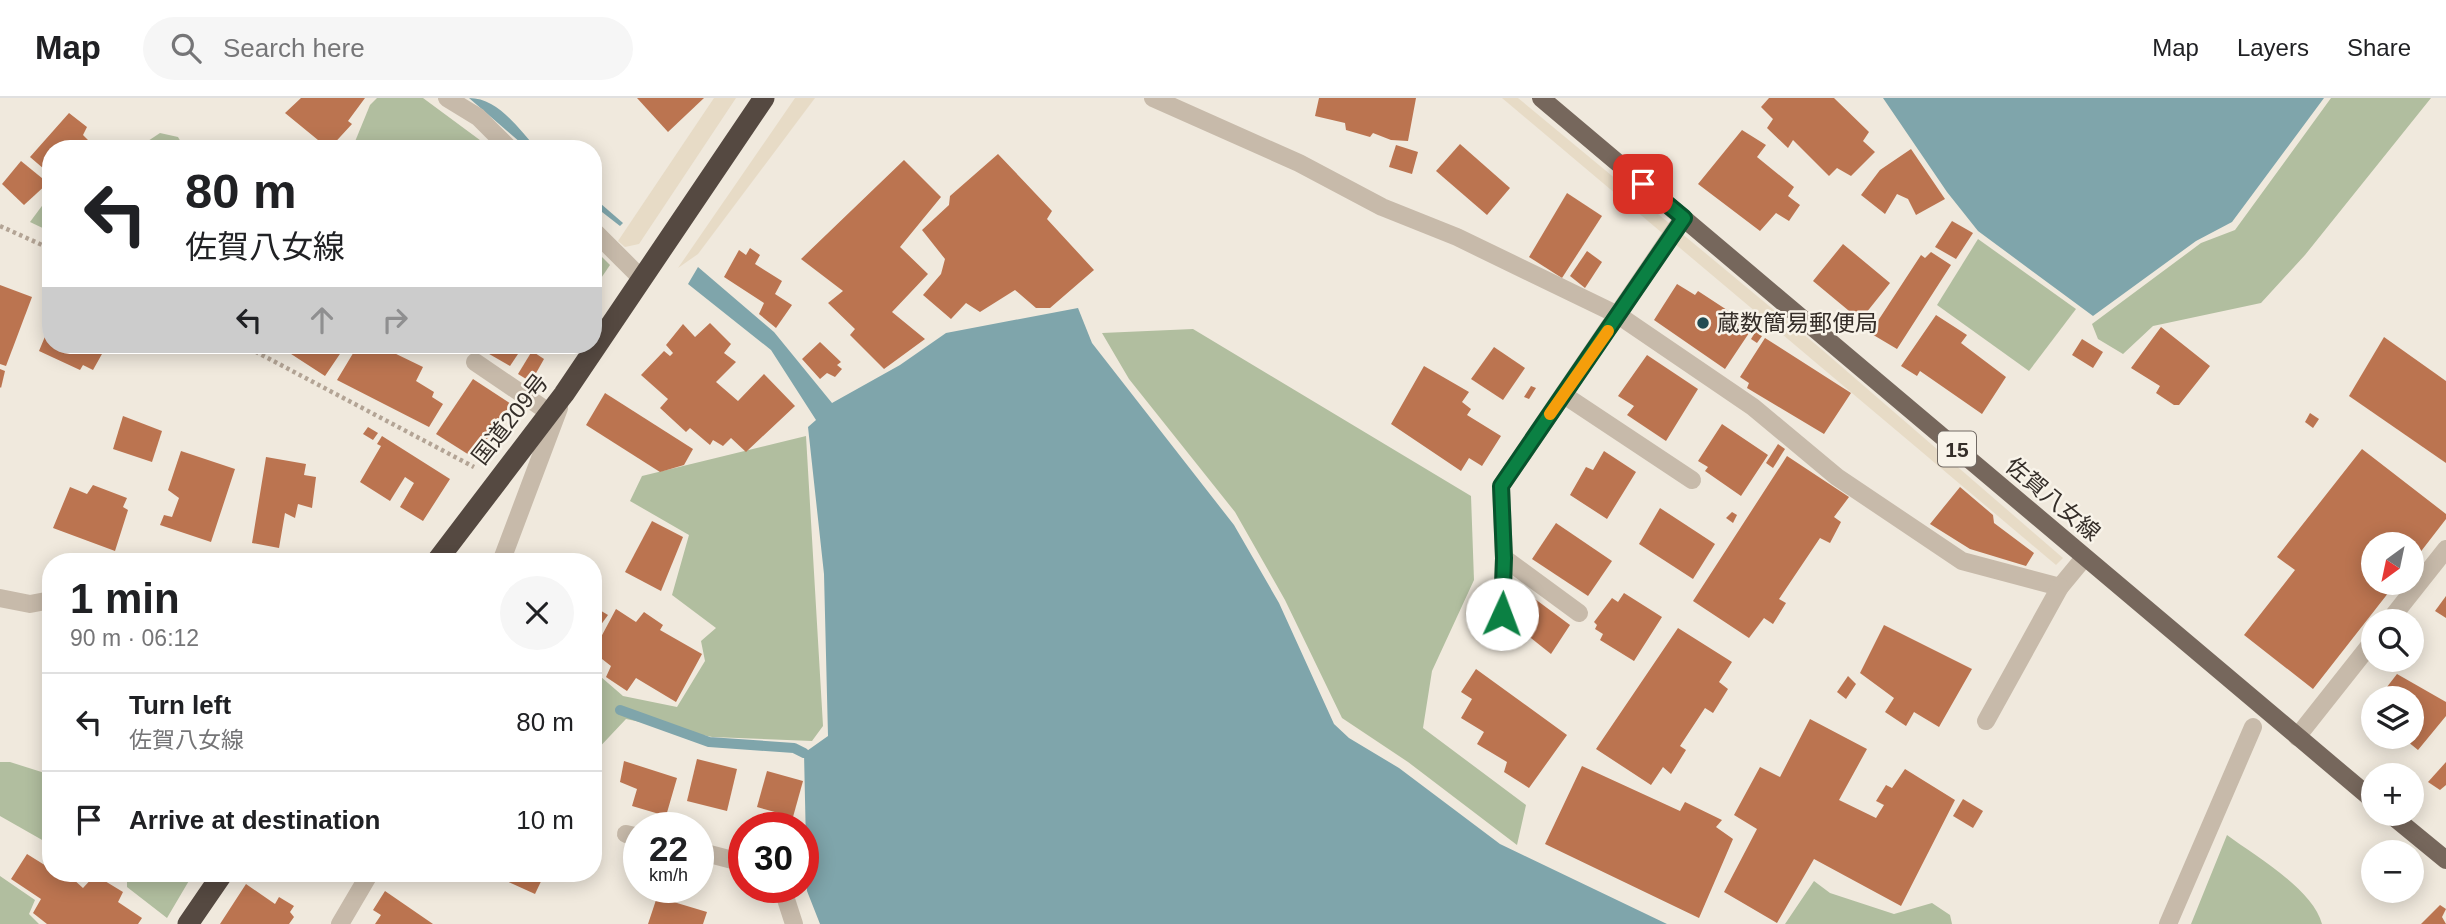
<!DOCTYPE html>
<meta charset="utf-8">
<style>
:root{--surface:#fff;--page:#f6f6f6;--text:#202124;--muted:#757577;--line:#e0e0e0}
body{margin:0;font-family:Arial,"Noto Sans JP",sans-serif;background:var(--page);color:var(--text);height:100vh;display:flex;flex-direction:column;font-size:26px;white-space:nowrap}
*{box-sizing:border-box;margin:0}
p{font-size:23px;color:var(--muted)}
.icon{flex:none;width:38px;height:38px;fill:none;stroke:currentColor;stroke-width:2;stroke-linecap:round;stroke-linejoin:round}
.map{position:relative;flex:1;overflow:hidden}
.side{position:absolute;left:42px;top:455px;width:560px;height:329px;display:flex;flex-direction:column;background:var(--surface);border-radius:28px;box-shadow:0 4px 18px #0003}
.side>*{flex:none}
.hud{position:absolute;left:42px;top:42px;width:560px;height:214px;border-radius:28px;box-shadow:0 4px 18px #0003;background:#fff;color:var(--text);overflow:hidden}
.needle{width:46px;rotate:213deg}
.fabs{position:absolute;left:2361px;top:434px;display:grid;gap:14px}
.fabs a{display:grid;place-items:center;width:63px;height:63px;border-radius:50%;background:var(--surface);box-shadow:0 4px 18px #0003;font-size:35px}
.speed{position:absolute;left:623px;top:714px;display:flex;gap:14px;font-size:35px;font-weight:700;text-align:center}
.speed>*{display:grid;place-content:center;width:91px;height:91px;border-radius:50%;background:var(--surface);box-shadow:0 4px 18px #0003;line-height:1}
.speed small{font-size:18px;font-weight:400}
.speed .limit{border:10px solid #d22;background:#fff;color:#111}
.pin{position:absolute;display:grid;place-items:center;width:60px;height:60px;color:#fff;margin:-30px;border-radius:14px;box-shadow:0 4px 10px #0006}
.me{position:absolute;width:77px;margin:-38px;rotate:2deg;stroke-linejoin:round;filter:drop-shadow(0 0 5px #0008)}
.turn{display:flex;align-items:center;gap:24px;height:147px;padding:0 28px;font-size:32px}
.turn .icon{width:91px;height:91px;stroke-width:2.5}
.turn b{display:block;font-size:49px;line-height:60px}
.lanes{display:flex;align-items:center;height:66px;padding:0 28px;background:#0003;justify-content:center;gap:35px;direction:ltr}
.lanes .off{opacity:.35}
.round{display:grid;place-items:center;flex:none;width:74px;height:74px;border-radius:37px;background:var(--page)}
.headline{display:flex;align-items:center;justify-content:space-between;height:119px;padding:0 28px}
h1{font-size:42px;font-weight:700;line-height:52px}
ul{padding:0;list-style:none}
li{display:flex;align-items:center;gap:21px;height:98px;padding:0 28px;border-top:2px solid var(--line)}
li div{flex:1}
li b{display:block;font-size:26px}
li em{font-style:normal}
header{display:flex;align-items:center;gap:42px;box-sizing:border-box;height:98px;padding:0 35px;background:var(--surface);border-bottom:2px solid var(--line)}
header strong{font-size:33px}
nav{display:flex;gap:38px;margin-inline-start:auto;font-size:24px}
.search{width:490px;height:63px;background:var(--page);display:flex;align-items:center;gap:18px;box-sizing:border-box;padding:0 24px;border-radius:38px;color:var(--muted);font-size:26px}
.map>svg:first-child{display:block}
.green{fill:#b1be9f}
.plaza{fill:#e7dbc6}
.water{fill:#7fa5ab}
.lines{fill:none;stroke-linecap:round;stroke-linejoin:round}
.stream{stroke:#7fa5ab;stroke-width:10}
.building{fill:#bb7450}
.path{stroke:#b3a495;stroke-width:4.5;stroke-dasharray:3.5 3.5;stroke-linecap:butt}
.lane{stroke:#c7baaa;stroke-width:18}
.street{stroke:#c7baaa;stroke-width:18}
.primary{stroke:#76675c;stroke-width:18}
.highway{stroke:#554941;stroke-width:21}
.route-casing{stroke:#07532c;stroke-width:18}
.route{stroke:#0b8043;stroke-width:12}
.slow{stroke:#f59e0b;stroke-width:12}
.poi-dot{fill:#224c53;stroke:#f8f3e9;stroke-width:2.5}
.labels{text-anchor:middle;dominant-baseline:central;stroke-width:5;stroke-linejoin:round;paint-order:stroke}
.shield{fill:#f8f3e9;stroke:#706963;stroke-width:2}
.shield-label{font-size:21px;font-weight:bold;fill:#352e29}
.poi-label{font-size:23px;fill:#352e29;stroke:#f8f3e9;text-anchor:start}
.street-label{font-size:23px;fill:#352e29;stroke:#f8f3e9}
</style>
<header>
<strong>Map</strong>
<div class="search"><svg class="icon" aria-label="search" viewBox="0 0 24 24"><circle cx="10" cy="10" r="6"/><path d="M15 15l6 6"/></svg>Search here</div>
<nav><a>Map</a><a>Layers</a><a>Share</a></nav>
</header>
<div class="map">
<svg width="2446" height="826" viewBox="0 0 2446 826">
<rect width="100%" height="100%" fill="#f0e9dd"/>
<g class="green">
<path d="M377 0H423L492 51H359L354 46 370 7Z"/>
<path d="M2331 0H2431L2305 157 2261 205 2153 228 2123 256 2098 241 2092 226 2201 145 2235 132Z"/>
<path d="M160 35 178 39 185 51H136Z"/>
<path d="M50 97 51 98V134L30 124Z"/>
<path d="M1978 141 2076 211 2029 273 1937 207Z"/>
<path d="M593 150 610 167 593 192Z"/>
<path d="M1193 231 1471 398 1474 482 1432 573 1423 630 1526 707 1517 747 1408 664 1342 620 1285 502 1235 414 1129 281 1102 235Z"/>
<path d="M806 338 823 628 812 643 712 639 626 621 593 656V572L623 598 677 609 705 563 701 543 716 530 672 497 689 437 630 403 642 378Z"/>
<path d="M0 664H10L51 677V747L0 718Z"/>
<path d="M2227 737C2255 758 2313 791 2322 826H2191Z"/>
<path d="M122 775H181L190 781 167 820 127 789V779Z"/>
<path d="M0 778 35 802 29 816 39 826H0Z"/>
<path d="M1814 783 1830 795 1894 816 1932 805 1950 817 1952 826H1785Z"/>
</g>
<g class="plaza">
<path d="M714 0H736L639 146 625 149 618 143Z"/>
<path d="M795 0H815L698 156 678 170Z"/>
<path d="M1502 0H1518L1820 250 2063 460 2056 467Z"/>
</g>
<g class="water">
<path d="M469 0C498 0 518 30 537 51H528Z"/>
<path d="M1883 0H2324L2232 124 2196 143 2093 218 1978 133 1947 94Z"/>
<path d="M593 99 623 125 620 128 593 107Z"/>
<path d="M698 169 774 234 832 305 900 267 946 235 1078 210 1092 245 1234 427 1279 505 1334 626 1349 640 1399 670 1500 746 1667 826H820L807 793 804 655 828 638 824 476 808 329 816 322 771 252 688 186Z"/>
</g>
<g class="lines">
<path class="stream" d="M620 612 709 644 794 650 804 655"/>
</g>
<g class="building">
<path d="M301 0H365L348 23 352 26 329 51 285 15Z"/>
<path d="M637 0H704L668 34Z"/>
<path d="M1319 0H1416L1408 43 1391 42 1373 35 1370 39 1346 32 1345 25 1315 18Z"/>
<path d="M1769 0H1834L1869 34 1863 43 1875 54 1851 78 1837 70 1829 78 1793 42 1788 50 1767 30 1773 21 1761 9Z"/>
<path d="M69 15 87 29 83 37 97 51H51V77L30 59Z"/>
<path d="M1742 32 1766 47 1757 59 1794 89 1788 98 1800 107 1789 123 1776 115 1760 133 1698 86Z"/>
<path d="M1460 46 1510 90 1487 117 1436 73Z"/>
<path d="M1396 47 1418 54 1412 76 1389 69Z"/>
<path d="M1911 51 1945 101 1916 117 1908 101 1897 96 1885 116 1861 97 1880 72Z"/>
<path d="M998 56 1052 113 1047 121 1094 172 1050 210H1036L1015 192 980 214 966 205 951 221 923 197 941 176 945 161 922 132 949 107 950 98Z"/>
<path d="M904 62 941 99 900 149 928 176 892 214 925 241 884 271 850 237 855 231 828 205 843 193 801 161Z"/>
<path d="M21 63 48 85 24 107 2 86Z"/>
<path d="M1567 95 1602 118 1562 180 1529 159Z"/>
<path d="M1952 123 1973 135 1956 161 1935 149Z"/>
<path d="M1843 146 1890 185 1866 215 1871 219 1866 227 1813 183Z"/>
<path d="M750 150 760 157 755 166 782 183 775 196 792 207 776 230 759 216 764 205 724 179 739 152 746 157Z"/>
<path d="M1587 153 1602 164 1585 190 1570 178Z"/>
<path d="M1931 154 1951 167 1897 251 1870 235 1921 157 1925 160Z"/>
<path d="M1677 186 1695 197 1698 193 1753 229 1725 271 1654 222Z"/>
<path d="M0 187 32 199 6 268 0 266Z"/>
<path d="M1936 217 1967 237 1961 245 2006 279 1982 316 1920 273 1917 278 1901 268Z"/>
<path d="M51 224V247H107L93 272 83 267 80 272 39 253Z"/>
<path d="M710 225 731 246 724 255 736 264 716 284 738 303 764 276 795 308 746 354 731 340 723 348 713 342 710 347 690 330 686 334 660 310 668 301 641 277 664 253 670 258 673 255 666 247 683 226 695 239Z"/>
<path d="M2161 229 2210 268 2179 307H2174L2156 295 2160 288 2131 270Z"/>
<path d="M1756 233 1762 238 1757 245 1751 241Z"/>
<path d="M2384 239 2446 283V365L2349 298Z"/>
<path d="M1765 240 1851 295 1824 336 1747 290 1749 285 1740 279Z"/>
<path d="M2082 241 2103 254 2093 270 2072 257Z"/>
<path d="M820 244 841 264 837 267 842 271 835 279 827 275 820 281 802 261Z"/>
<path d="M286 247H346L325 278 288 254 289 249Z"/>
<path d="M358 247H393L390 253 423 269 416 283 434 294 432 299 443 306 429 329 337 282Z"/>
<path d="M488 247H524L510 268 484 253Z"/>
<path d="M1494 249 1525 270 1503 302 1471 281Z"/>
<path d="M532 253 544 261 531 284 518 276Z"/>
<path d="M1647 257 1698 291 1666 343 1627 317 1634 308 1618 298Z"/>
<path d="M1424 268 1469 294 1462 304 1471 311 1467 317 1501 338 1482 368 1469 360 1461 373 1391 326Z"/>
<path d="M0 271 5 273 1 290 0 289Z"/>
<path d="M473 281 511 306 474 360 436 336Z"/>
<path d="M1531 288 1536 290 1529 301 1524 299Z"/>
<path d="M605 295 693 351 684 367 660 374 586 327Z"/>
<path d="M2310 315 2319 321 2313 330 2305 324Z"/>
<path d="M123 318 162 333 152 364 113 351Z"/>
<path d="M1722 326 1768 357 1741 398 1705 373 1708 369 1698 363Z"/>
<path d="M368 329 378 335 373 342 363 336Z"/>
<path d="M382 338 450 381 423 423 400 409 414 385 405 379 390 403 360 384 381 348 377 346Z"/>
<path d="M1778 346 1785 351 1773 370 1766 365Z"/>
<path d="M2362 351 2446 416V421L2412 465V446H2373V485H2396L2313 591 2244 537 2295 472 2277 459Z"/>
<path d="M181 353 235 371 211 444 160 427 164 417 172 419 179 400 168 392Z"/>
<path d="M1604 353 1636 374 1607 421 1570 397 1586 369 1593 372Z"/>
<path d="M1787 358 1849 399 1834 419 1841 424 1830 445 1820 440 1779 501 1786 505 1773 526 1764 520 1749 540 1693 503Z"/>
<path d="M266 359 306 366 304 377 316 379 312 410 298 406 295 420 285 415 279 450 252 445Z"/>
<path d="M93 387 127 400 123 409 128 412 115 453 53 430 70 389 87 396Z"/>
<path d="M1960 389 1993 417 1994 425 2034 455 2026 468 1970 451 1930 426Z"/>
<path d="M1660 410 1715 446 1693 481 1639 446Z"/>
<path d="M1732 414 1737 417 1733 425 1726 420Z"/>
<path d="M652 423 683 439 661 493 625 474Z"/>
<path d="M1556 425 1612 463 1588 498 1532 461Z"/>
<path d="M1624 495 1662 519 1634 563 1600 542 1603 536 1595 531 1597 527 1594 524 1612 500 1618 504Z"/>
<path d="M2446 498V520L2435 513Z"/>
<path d="M1535 501 1570 527 1551 556 1517 529Z"/>
<path d="M593 508 608 517 600 528 593 525Z"/>
<path d="M616 511 636 524 644 514 663 527 660 532 702 556 676 604 636 580 627 593 606 579 611 568 593 554Z"/>
<path d="M1884 527 1972 571 1939 629 1914 614 1906 628 1885 614 1894 600 1860 575Z"/>
<path d="M1678 530 1732 564 1719 584 1728 591 1713 615 1705 610 1680 648 1686 652 1671 676 1663 669 1651 687 1596 651Z"/>
<path d="M1476 571 1567 637 1529 690 1504 674 1507 664 1477 646 1484 634 1461 620 1472 601 1461 594Z"/>
<path d="M2397 576 2446 604V618L2418 652 2402 639H2412V600H2373V612L2367 609 2376 595 2380 598Z"/>
<path d="M1848 578 1856 586 1846 601 1837 594Z"/>
<path d="M1810 621 1867 651 1839 702 1876 720 1884 707 1876 703 1886 687 1892 690 1905 671 1955 702 1901 808 1814 761 1777 825 1724 794 1757 731 1734 717 1760 669 1780 679Z"/>
<path d="M697 661 737 671 727 713 687 703Z"/>
<path d="M624 663 677 680 666 718 632 708 637 691 620 684Z"/>
<path d="M2446 664V687L2440 692 2428 684Z"/>
<path d="M1582 668 1680 713 1685 704 1722 722 1716 729 1733 741 1699 820 1545 746Z"/>
<path d="M767 673 803 683 793 719 757 709Z"/>
<path d="M1963 701 1983 713 1973 730 1953 718Z"/>
<path d="M27 756 51 771V775H73L76 777 73 781 83 790 95 777 123 794 118 804 142 820 138 826H47L33 815 41 801 11 781Z"/>
<path d="M489 775H545L535 796Z"/>
<path d="M246 786 275 806 279 799 294 808 290 814 294 819 289 826H220Z"/>
<path d="M385 793 433 826H375L381 817 373 812Z"/>
<path d="M657 799 707 814 703 826H648Z"/>
<path d="M2440 807 2446 811 2442 819 2446 826H2421Z"/>
</g>
<g class="lines">
<g class="path">
<path d="M0 128 51 151"/>
<path d="M243 247 474 369"/>
</g>
<g class="lane">
<path d="M447 0 478 19 510 51"/>
<path d="M593 132 642 181"/>
<path d="M1618 217 1753 309 1837 379 1962 463 2060 489 2084 460"/>
<path d="M2168 826 2253 629"/>
</g>
<g class="street">
<path d="M1153 0 1299 65 1382 109 1457 139 1618 217"/>
<path d="M475 264 550 315"/>
<path d="M1564 297 1692 382"/>
<path d="M1504 460 1579 515"/>
<path d="M501 464 559 310"/>
<path d="M0 500 30 506 51 502"/>
<path d="M1502 516 1504 460 1501 388 1683 120"/>
<path d="M2389 523 2446 451"/>
<path d="M1986 623 2060 489"/>
<path d="M2297 639 2373 543"/>
<path d="M626 736 639 739"/>
<path d="M698 753 744 765"/>
<path d="M782 789 794 826"/>
<path d="M340 826 370 775"/>
</g>
<g class="primary">
<path d="M1541 0 2373 702"/>
<path d="M2390 716 2446 762"/>
</g>
<g class="highway">
<path d="M436 464 564 296 764 0"/>
<path d="M188 826 223 775"/>
</g>
</g>
<g class="lines">
<g class="route-casing">
<path id="route" d="M1502 516 1504 460 1501 388 1684 120 1643 86"/>
</g>
<use href="#route" class="route"/>
<path class="slow" d="M1550 316 1608 233"/>
</g>
<circle class="poi-dot" cx="1703" cy="225" r="7"/>
<g class="labels">
<rect class="shield" x="1938" y="333.5" width="38" height="35" rx="5"/>
<g class="shield-label">
<text x="1957" y="351">15</text>
</g>
<g class="poi-label">
<text x="1717" y="225">蔵数簡易郵便局</text>
</g>
<g class="street-label">
<text transform="translate(510 321) rotate(-52)">国道209号</text>
<text transform="translate(2053 401) rotate(40)">佐賀八女線</text>
</g>
</g>
</svg>
<div class="fabs">
<a><svg class="needle" viewBox="-14 -14 28 28"><path d="M0-13l5 13h-10z" fill="#e53935"/><path d="M0 13l5-13h-10z" fill="#757577"/></svg></a>
<a><svg class="icon" aria-label="search" viewBox="0 0 24 24"><circle cx="10" cy="10" r="6"/><path d="M15 15l6 6"/></svg></a>
<a><svg class="icon" aria-label="layers" viewBox="0 0 24 24"><path d="M12 4l9 5-9 5-9-5zM3 14l9 5 9-5"/></svg></a>
<a>+</a>
<a>−</a>
</div>
<div class="speed"><div>22<small>km/h</small></div><div class="limit">30</div></div>
<div class="pin" style="left:1643px;top:86px;background:#d93025"><svg class="icon" aria-label="arrive" viewBox="0 0 24 24"><path d="M6 21V4h12l-3 4 3 4H6"/></svg></div>
<svg class="me" style="left:1502px;top:516px" viewBox="-20 -20 40 40"><circle r="19" fill="#fff"/><path d="M0-13L10 11 0 6-10 11z" fill="#0b8043"/></svg>
<div class="hud">
<div class="turn"><svg class="icon" aria-label="left" viewBox="0 0 24 24"><path d="M17 20v-9H6M10 6l-5 5 5 5"/></svg><div><b>80 m</b>佐賀八女線</div></div>
<div class="lanes"><svg class="icon" aria-label="left" viewBox="0 0 24 24"><path d="M17 20v-9H6M10 6l-5 5 5 5"/></svg><svg class="icon off" aria-label="ahead" viewBox="0 0 24 24"><path d="M12 20V5M6 11l6-6 6 6"/></svg><svg class="icon off" aria-label="right" viewBox="0 0 24 24"><path d="M7 20v-9h11M14 6l5 5-5 5"/></svg></div>
</div>
<section class="side">
<div class="headline"><div><h1>1 min</h1><p>90 m · 06:12</p></div><a class="round"><svg class="icon" aria-label="close" viewBox="0 0 24 24"><path d="M6 6l12 12M18 6L6 18"/></svg></a></div>
<ul>
<li><svg class="icon" aria-label="left" viewBox="0 0 24 24"><path d="M17 20v-9H6M10 6l-5 5 5 5"/></svg><div><b>Turn left</b><p>佐賀八女線</p></div><em>80 m</em></li>
<li><svg class="icon" aria-label="arrive" viewBox="0 0 24 24"><path d="M6 21V4h12l-3 4 3 4H6"/></svg><div><b>Arrive at destination</b></div><em>10 m</em></li>
</ul>
</section>
</div>
